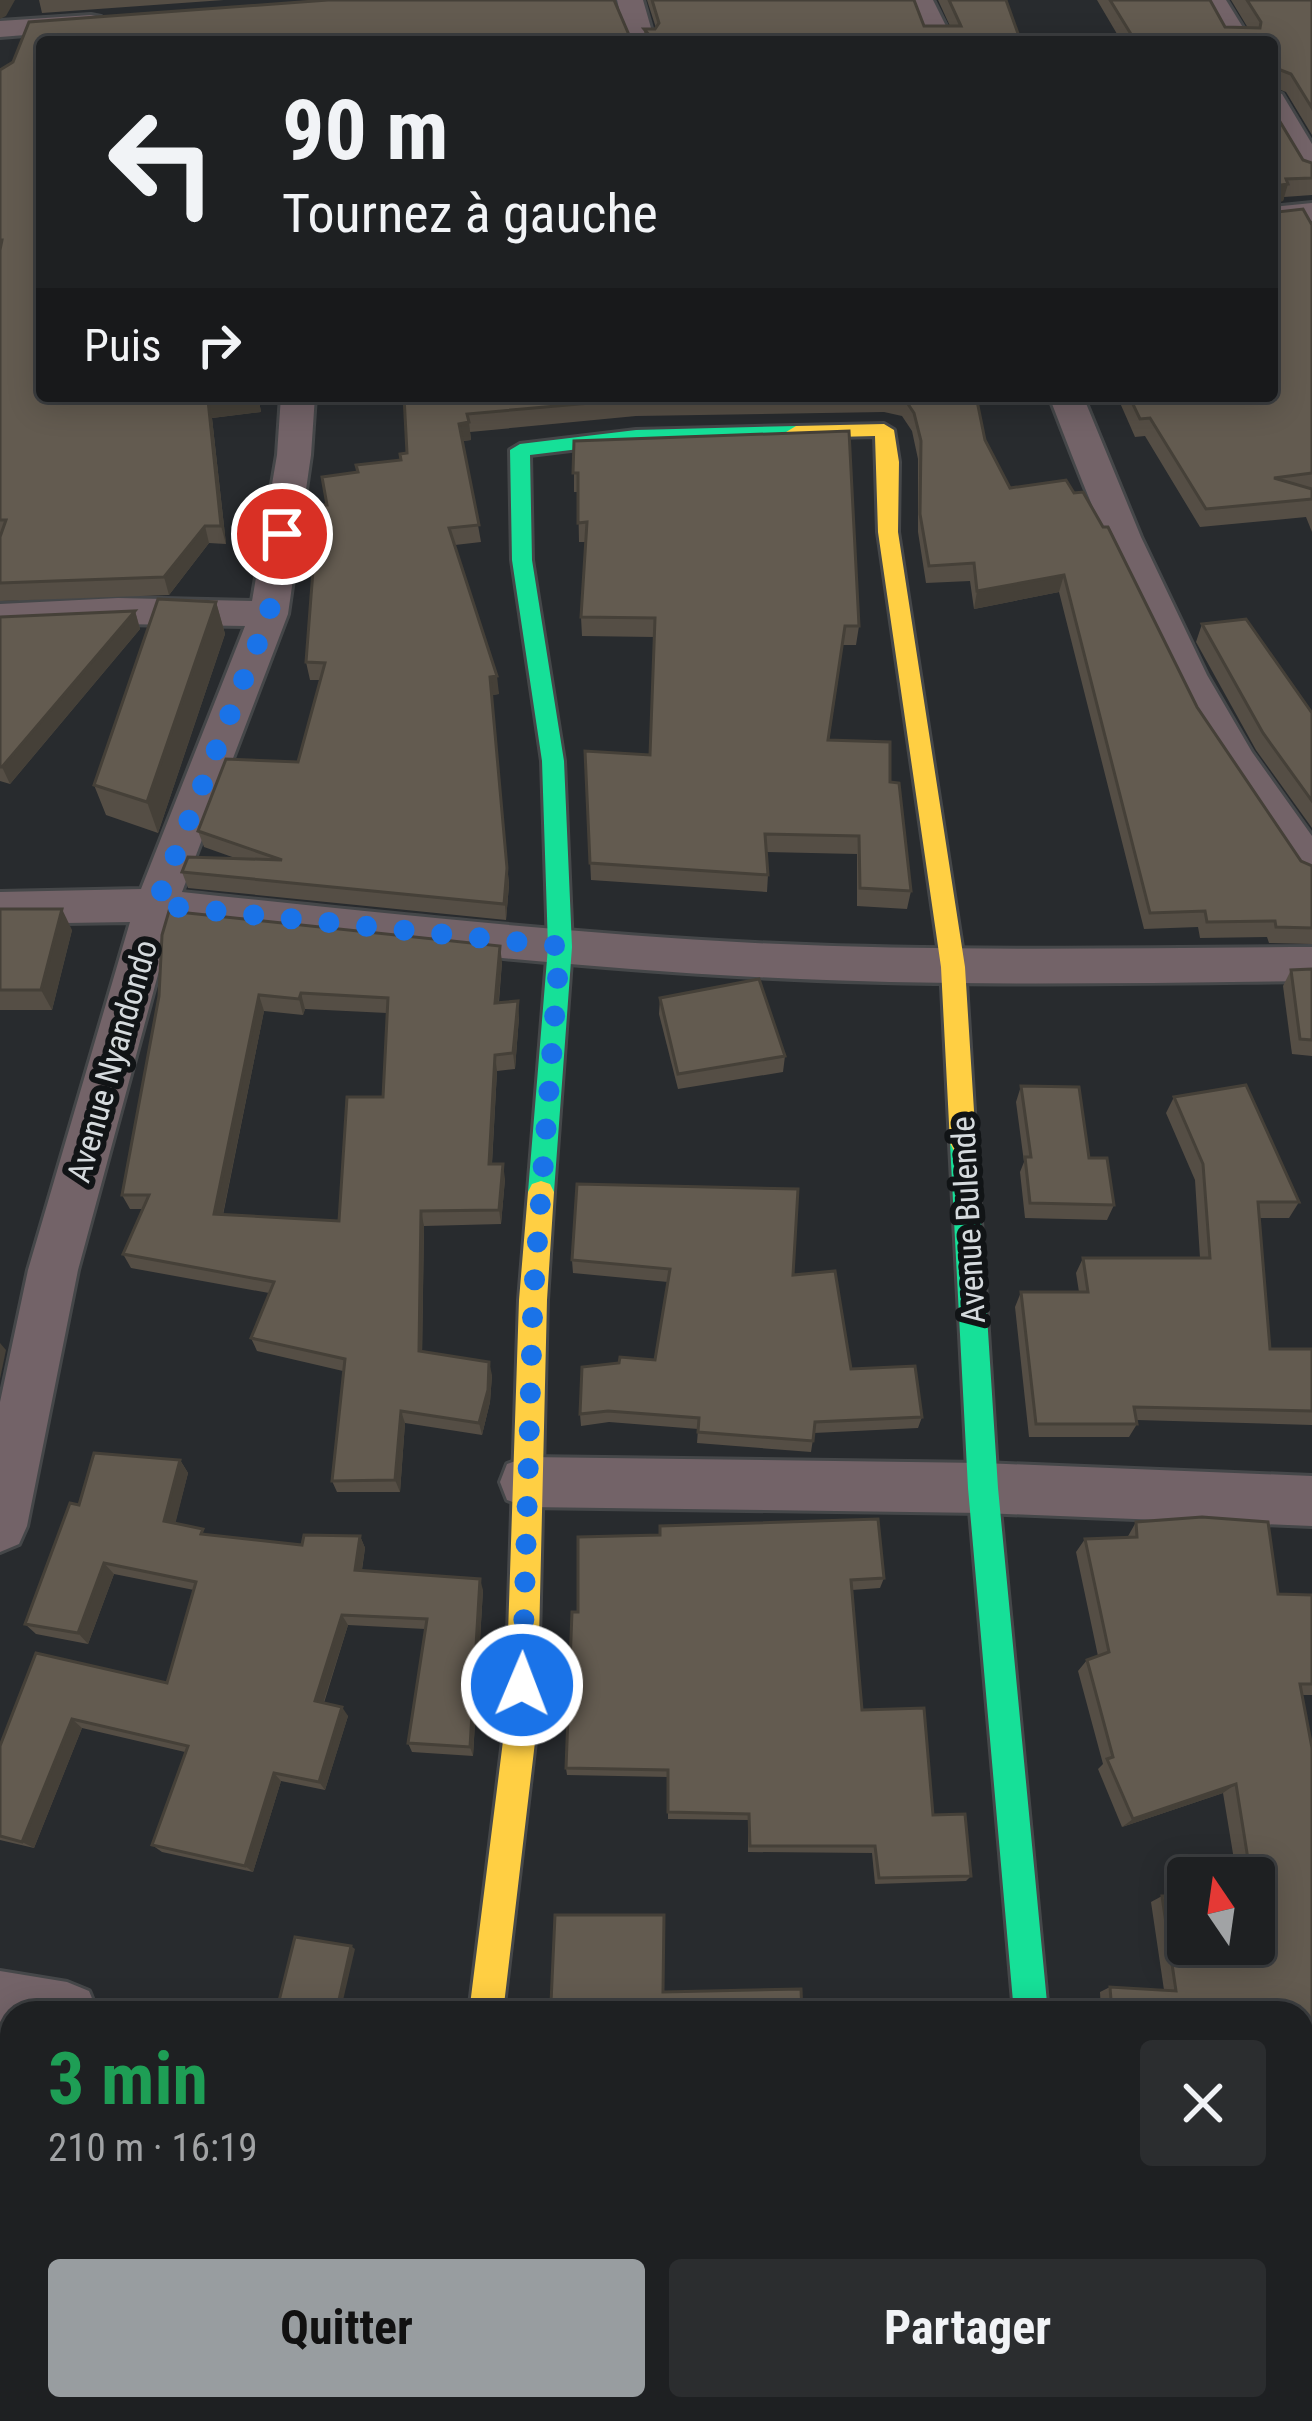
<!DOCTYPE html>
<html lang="fr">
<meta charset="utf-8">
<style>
:root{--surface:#1e2022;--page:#2b2d2f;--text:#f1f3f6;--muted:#a1a3a5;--line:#3c3e40;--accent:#989da0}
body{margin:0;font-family:"Roboto Condensed",sans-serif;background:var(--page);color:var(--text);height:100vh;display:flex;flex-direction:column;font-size:45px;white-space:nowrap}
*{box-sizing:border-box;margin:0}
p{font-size:39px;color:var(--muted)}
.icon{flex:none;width:66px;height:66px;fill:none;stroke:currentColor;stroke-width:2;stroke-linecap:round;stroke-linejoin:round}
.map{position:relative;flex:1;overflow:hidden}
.drawer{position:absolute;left:0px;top:2001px;width:1314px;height:420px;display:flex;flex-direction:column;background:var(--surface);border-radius:36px 36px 0 0;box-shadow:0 6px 30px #0003,0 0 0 3px var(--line)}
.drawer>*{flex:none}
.hud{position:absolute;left:36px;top:36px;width:1242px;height:366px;border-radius:12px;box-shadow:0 6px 30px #0003,0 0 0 3px var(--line);background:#1e2022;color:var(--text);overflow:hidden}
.needle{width:78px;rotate:347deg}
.controls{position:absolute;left:1167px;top:1857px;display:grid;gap:24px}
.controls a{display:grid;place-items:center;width:108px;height:108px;border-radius:12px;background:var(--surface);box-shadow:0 6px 30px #0003,0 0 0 3px var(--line);font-size:60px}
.pin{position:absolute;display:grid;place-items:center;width:102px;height:102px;color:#fff;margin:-51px;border:6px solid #fff;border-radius:50%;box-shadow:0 3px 12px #0007}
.me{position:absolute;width:132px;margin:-66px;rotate:1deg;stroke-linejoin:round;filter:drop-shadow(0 0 9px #0008)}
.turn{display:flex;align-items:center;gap:42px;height:252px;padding:0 48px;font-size:54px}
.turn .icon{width:156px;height:156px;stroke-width:2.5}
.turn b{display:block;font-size:84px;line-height:102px}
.then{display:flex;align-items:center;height:114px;padding:0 48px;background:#0003;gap:24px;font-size:45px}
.round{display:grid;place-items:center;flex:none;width:126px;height:126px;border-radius:12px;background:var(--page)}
.summary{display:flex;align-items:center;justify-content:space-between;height:204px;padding:0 48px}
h1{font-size:72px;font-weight:700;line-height:90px;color:#1e9e55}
.action{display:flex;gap:24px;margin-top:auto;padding:24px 48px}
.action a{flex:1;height:138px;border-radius:12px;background:var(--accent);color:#111;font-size:48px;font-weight:700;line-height:138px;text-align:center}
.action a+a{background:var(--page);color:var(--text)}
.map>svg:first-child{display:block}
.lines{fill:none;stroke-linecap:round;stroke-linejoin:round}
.street-casing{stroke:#454749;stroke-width:6}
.fast-casing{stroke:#454749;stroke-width:6}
.slow-casing{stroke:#454749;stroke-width:6}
.street{fill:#736368;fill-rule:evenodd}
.fast{fill:#16e098;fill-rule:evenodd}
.slow{fill:#ffcf43;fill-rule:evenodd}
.wall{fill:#554e45;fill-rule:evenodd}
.shaded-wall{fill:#454038}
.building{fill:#635b50;stroke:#454038;stroke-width:3;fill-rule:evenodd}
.route{stroke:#1a73e8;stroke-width:21;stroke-dasharray:0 37.8}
.labels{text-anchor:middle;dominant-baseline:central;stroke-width:12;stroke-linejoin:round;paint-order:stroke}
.street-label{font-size:33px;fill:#d5dadd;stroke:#111416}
</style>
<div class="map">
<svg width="1312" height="2421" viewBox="0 0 1312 2421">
<rect width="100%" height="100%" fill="#282b2e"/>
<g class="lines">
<g class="street-casing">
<g id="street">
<path d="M617 0H643L655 42H627Z"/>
<path d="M907 0H933L954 42H926Z"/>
<path d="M1200 0H1226L1252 42H1224Z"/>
<path d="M91 15 101 17 105 23 101 29 0 37V21Z"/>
<path d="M1272 91 1282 94 1312 144V178L1301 175 1272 125Z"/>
<path d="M1312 203V221L1272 225V207Z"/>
<path d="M281 396H315L311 455 288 614 182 892C373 912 564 933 755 943 941 952 1126 948 1312 947V981C1126 983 940 987 755 977 560 967 366 944 172 923L78 1270 27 1526 19 1544 0 1552V1402L28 1270 130 922 0 924V892L141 889 245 626 118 624 0 630V604L118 598 252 601 277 455Z"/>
<path d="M1049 396H1083L1141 537 1207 675 1252 752 1312 836V884C1287 876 1274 845 1259 824 1166 692 1106 545 1049 396Z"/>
<path d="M526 1457 983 1463 1312 1476V1526L983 1513 526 1507 507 1500 500 1482 507 1464Z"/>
<path d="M0 1971 67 1982 89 1991 98 2013H12V2035L0 2033Z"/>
<path d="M397 2409H467L466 2421H396Z"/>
<path d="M1036 2409H1106L1107 2421H1037Z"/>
</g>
</g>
<g class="fast-casing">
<g id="fast">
<path d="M796 426 803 428V436L636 442 530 455 532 560 564 761 572 947 554 1192 550 1200H532L528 1192 548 947 542 761 512 560 510 450 520 444 636 430Z"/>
<path d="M963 1132 972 1135 976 1143 998 1488 1048 2013H1014L968 1488 950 1143 954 1135Z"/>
</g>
</g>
<g class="slow-casing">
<g id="slow">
<path d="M884 424 894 430 899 462 898 532 965 967 976 1143 972 1151H954L950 1143 941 967 878 532 875 436 796 438 786 432 796 426Z"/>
<path d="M541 1181 550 1184 554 1192 547 1300 537 1725 503 2013H469L505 1725 519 1300 528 1192 532 1184Z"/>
</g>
</g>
<use href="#street" class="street"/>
<use href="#fast" class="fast"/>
<use href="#slow" class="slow"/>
</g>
<g class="wall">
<path d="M39 0H224L42 13Z"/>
<path d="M647 0H914L924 26H950L938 0H1006L1021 42 1120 39 1097 0H1210L1225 27 1248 28 1231 0H1312V135L1286 92 1273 87V110L1303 160 1312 163V195L1284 197 1283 201 1273 203V207L1278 212 1312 225V532L1306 517 1200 527 1145 436 1135 437 1117 396H1272V42H644V29L656 28Z"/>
<path d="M42 42V396H258L261 412 212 418 226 544 209 543 169 595 0 601V70Z"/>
<path d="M404 396H976L985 440 1010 488 1197 707 1301 861 1312 866V944L1269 943 1267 937 1200 938 1198 927 1144 929 1059 592 974 609 970 581 926 583 918 532V459L912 431 902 416 884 412 636 416 470 432 471 440 463 441 481 542 455 545 499 694 492 695 509 885 506 920 188 888 182 872 235 858 204 847 198 831 298 762 320 680H310L306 662 327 505 358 472 401 460 407 453Z"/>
<path d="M574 441 859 626 856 645H843L829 740 890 782 911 891 907 909 857 906V854L766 852 768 875 767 892 591 880 585 751 650 755 654 637 582 636 581 617 586 542H579L578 492H574Z"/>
<path d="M216 602 225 634 158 833 106 815 94 785Z"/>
<path d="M135 611 140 629 10 784 0 781V617Z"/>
<path d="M1202 624 1312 713V828L1256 750 1196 642Z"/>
<path d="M0 909 72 930 52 1010H0Z"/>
<path d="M502 962 499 1002 519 1017 515 1069 497 1071 492 1164 505 1179 501 1224 424 1226 422 1352 492 1375 490 1402 482 1435 405 1423 400 1492H337L332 1481 343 1371 257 1351 251 1338 269 1293 131 1268 123 1254 142 1209H130L122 1195 159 996ZM305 1009 387 1013 383 1097 339 1221 223 1215 264 1011 303 1015Z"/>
<path d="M1312 969V1056L1292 1054 1283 986 1291 970Z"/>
<path d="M660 998 785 1056 783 1072 678 1089 659 1014Z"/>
<path d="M1021 1086 1114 1205 1107 1220 1025 1218 1020 1172 1024 1162 1016 1102Z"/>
<path d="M1174 1097 1299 1202 1289 1218H1259L1270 1349H1312V1425L1137 1420V1424L1129 1437H1029L1015 1307 1021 1292H1079L1076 1273 1083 1258H1200L1195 1180 1166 1113Z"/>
<path d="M572 1260 793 1275 851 1369 922 1417 918 1428 814 1433 811 1452 697 1443 698 1429 609 1422 581 1426 580 1414 655 1360 668 1282 573 1273Z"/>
<path d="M180 1460 188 1473 175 1523 207 1535 302 1545 360 1536 365 1548 362 1570 483 1590 473 1756 412 1752 408 1743 425 1629 348 1625 324 1703 348 1716 325 1790 281 1781 253 1872 162 1852 152 1845 185 1752 82 1728 34 1848 0 1840V1746L167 1683 194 1590 114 1574 88 1644 36 1634 25 1624 79 1505Z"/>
<path d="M1136 1522 1278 1594 1312 1595V1695H1302V2013H1101L1100 1992 1110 1987 1164 1990 1151 1902 1162 1896 1254 1944V1878H1237L1223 1793 1122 1827 1098 1769 1103 1764 1078 1671 1087 1660 1098 1656 1076 1552 1085 1539 1127 1538Z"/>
<path d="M578 1537 884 1578 880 1588 852 1590 862 1710 933 1815 971 1876 966 1881 875 1884 872 1853 748 1852V1820L668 1819V1777L567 1775 566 1768 578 1612Z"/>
<path d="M663 1992 587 2008 554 2007 551 2003Z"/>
</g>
<g class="shaded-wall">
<path d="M0 0H15L6 16 0 19Z"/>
<path d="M1288 184 1283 201 1272 203 1274 186Z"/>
<path d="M243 396H258L261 412 212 418 226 544 221 526 208 400Z"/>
<path d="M469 422 471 440 461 441 459 424Z"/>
<path d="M205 526 209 543 169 595 164 577Z"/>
<path d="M1064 575 1059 592 974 609 977 591Z"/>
<path d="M216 602 225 634 158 833 147 802Z"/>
<path d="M135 611 140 629 10 784 2 767Z"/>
<path d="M497 676 499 694 492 695 509 885 506 920 490 677Z"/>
<path d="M62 909 72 930 52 1010 41 990Z"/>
<path d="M500 946 502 962 497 1019 495 1003Z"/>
<path d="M301 993 305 1009 303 1015 299 999Z"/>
<path d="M259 995 264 1011 220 1228 214 1214Z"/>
<path d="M518 1001 519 1017 515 1069 513 1053Z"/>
<path d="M495 1055 497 1071 491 1179 489 1164Z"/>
<path d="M503 1164 505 1179 501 1224 499 1210Z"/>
<path d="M421 1211 424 1226 422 1364 419 1351Z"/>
<path d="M0 1343 6 1350 0 1379Z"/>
<path d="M489 1362 492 1375 490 1402 482 1435 479 1423Z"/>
<path d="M401 1411 405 1423 400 1492 395 1480Z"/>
<path d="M180 1460 188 1473 173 1533 164 1521Z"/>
<path d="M360 1536 365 1548 360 1581 355 1570Z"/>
<path d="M104 1563 114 1574 88 1644 78 1633Z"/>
<path d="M480 1579 483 1590 473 1756 470 1747Z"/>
<path d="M342 1615 348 1625 321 1710 315 1701Z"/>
<path d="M342 1707 348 1716 325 1790 319 1782Z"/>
<path d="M72 1719 82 1728 34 1848 22 1842Z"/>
<path d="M274 1773 281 1781 253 1872 245 1866Z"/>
<path d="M1236 1784 1223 1793 1122 1827 1133 1819Z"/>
<path d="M351 1946 355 1949 340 2013H336Z"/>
</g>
<g class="building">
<path d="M328 0H614L632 42H42V396H243L208 400 221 526H205L164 577 0 583V537L6 520H0V250L2 240H0V70L13 62 29 22Z"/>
<path d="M652 0H914L924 26H961L949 0H1006L1021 42 1134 39 1110 0H1210L1225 27 1260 28 1261 22 1247 0H1312V108L1291 74 1278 69 1273 73V110L1303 160 1312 163V178L1286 179 1288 184 1274 186 1273 207 1278 212 1303 209 1312 225V473L1274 478 1312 489V499L1206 509 1150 418 1140 419 1129 396H1272V42H655L644 29H655L659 23Z"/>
<path d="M404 396H767L636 399 467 414 469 422 459 424 479 525 449 528 497 676 490 677 507 868 504 904 182 872 188 857 282 860 198 831 226 759 298 762 325 663 306 662 318 505H327L322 477 358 472 356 465 401 460 400 454 407 453Z"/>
<path d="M897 396H976L985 440 1010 488 1066 480 1074 493 1083 492 1103 527H1108L1197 707 1301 861 1312 866V928L1276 927 1275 921 1207 922 1205 911 1150 913 1064 575 977 591 974 563 929 566 920 514 921 441 914 413 904 398Z"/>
<path d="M849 431 859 626H845L828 740 890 742V782L899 783 911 891 860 888 859 836 765 834 768 875 590 863 585 751 650 755 655 618 581 617 587 522 578 523V473H573L574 441Z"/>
<path d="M158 599 216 602 147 802 94 785Z"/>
<path d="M135 611 2 767H0V617Z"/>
<path d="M1246 619 1312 713V801L1263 733 1202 624Z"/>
<path d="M0 909H62L41 990H0Z"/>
<path d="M169 911 500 946 495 1003 518 1001 513 1053 495 1055 489 1164H503L499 1210 421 1211 419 1351 489 1362 488 1390 479 1423 401 1411 395 1480 332 1481 345 1359 251 1338 274 1282 123 1254 149 1195H122L159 996 162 935ZM301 993 388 998 383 1097H347L339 1221 214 1214 259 995 299 999Z"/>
<path d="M1312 969V1040L1300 1039 1291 970Z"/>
<path d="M759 979 785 1056 678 1074 660 998Z"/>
<path d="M1246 1085 1299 1202H1258L1270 1349H1312V1411L1134 1407 1137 1424H1036L1021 1292H1088L1083 1258H1210L1203 1164 1174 1097Z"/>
<path d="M1021 1086 1079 1087 1089 1158H1107L1114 1205 1030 1203 1025 1157H1031Z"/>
<path d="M577 1184 798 1189 793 1275 835 1271 851 1369 915 1366 922 1417 815 1422 813 1441 698 1432 699 1418 608 1411 580 1414 582 1367 619 1363 620 1357 655 1360 670 1269 572 1260Z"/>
<path d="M94 1453 180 1460 164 1521 203 1529 201 1534 302 1545 304 1535 360 1536 355 1570 480 1579 470 1747 408 1743 427 1619 342 1615 315 1701 342 1707 319 1782 274 1773 245 1866 152 1845 188 1746 72 1719 22 1842 0 1836V1746L36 1653 167 1683 196 1582 104 1563 78 1633 25 1624 70 1503 79 1505Z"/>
<path d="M1202 1517 1268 1522 1278 1594 1312 1595V1684H1300L1312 1748V2183H1302V2013H1112L1110 1987 1176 1991 1162 1896H1188V1944H1254V1878H1251L1236 1784 1133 1819 1107 1759 1113 1757 1087 1660 1109 1652 1085 1539 1137 1537 1136 1522Z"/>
<path d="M878 1519 884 1578 851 1580 862 1710 924 1708 933 1815 965 1814 971 1876 879 1878 875 1846H750L749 1814 668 1812V1770L566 1768 572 1612H578V1537L660 1535V1526Z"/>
<path d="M555 1915H664L663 1992 801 1989 802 2013H587V2003H551Z"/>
<path d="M295 1937 351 1946 336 2013H276Z"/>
<path d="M791 2409H993V2421H792Z"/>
</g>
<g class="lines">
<path class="route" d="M282 534 269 614 156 905 560 946 533 1300 522 1685"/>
</g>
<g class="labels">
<g class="street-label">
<text transform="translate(112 1061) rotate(-74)">Avenue Nyandondo</text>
<text transform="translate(968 1220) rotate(-93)">Avenue Bulende</text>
</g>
</g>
</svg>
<div class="controls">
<a><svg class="needle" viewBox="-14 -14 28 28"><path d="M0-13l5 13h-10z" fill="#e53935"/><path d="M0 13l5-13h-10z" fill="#a1a3a5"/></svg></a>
</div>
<div class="pin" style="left:282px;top:534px;background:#d93025"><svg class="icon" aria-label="arrive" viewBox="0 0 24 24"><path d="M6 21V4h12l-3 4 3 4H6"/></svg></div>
<svg class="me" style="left:522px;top:1685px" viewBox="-20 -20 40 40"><circle r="17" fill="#1a73e8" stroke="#fff" stroke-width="3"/><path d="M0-11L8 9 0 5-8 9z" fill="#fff"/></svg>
<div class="hud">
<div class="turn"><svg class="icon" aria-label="left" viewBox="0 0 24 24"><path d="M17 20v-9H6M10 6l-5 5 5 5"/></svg><div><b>90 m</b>Tournez à gauche</div></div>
<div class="then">Puis<svg class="icon" aria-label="right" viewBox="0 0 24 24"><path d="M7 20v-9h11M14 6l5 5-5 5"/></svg></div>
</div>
<section class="drawer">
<div class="summary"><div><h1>3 min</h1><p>210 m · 16:19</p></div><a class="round"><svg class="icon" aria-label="close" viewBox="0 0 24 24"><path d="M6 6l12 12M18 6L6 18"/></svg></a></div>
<div class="action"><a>Quitter</a><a>Partager</a></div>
</section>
</div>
